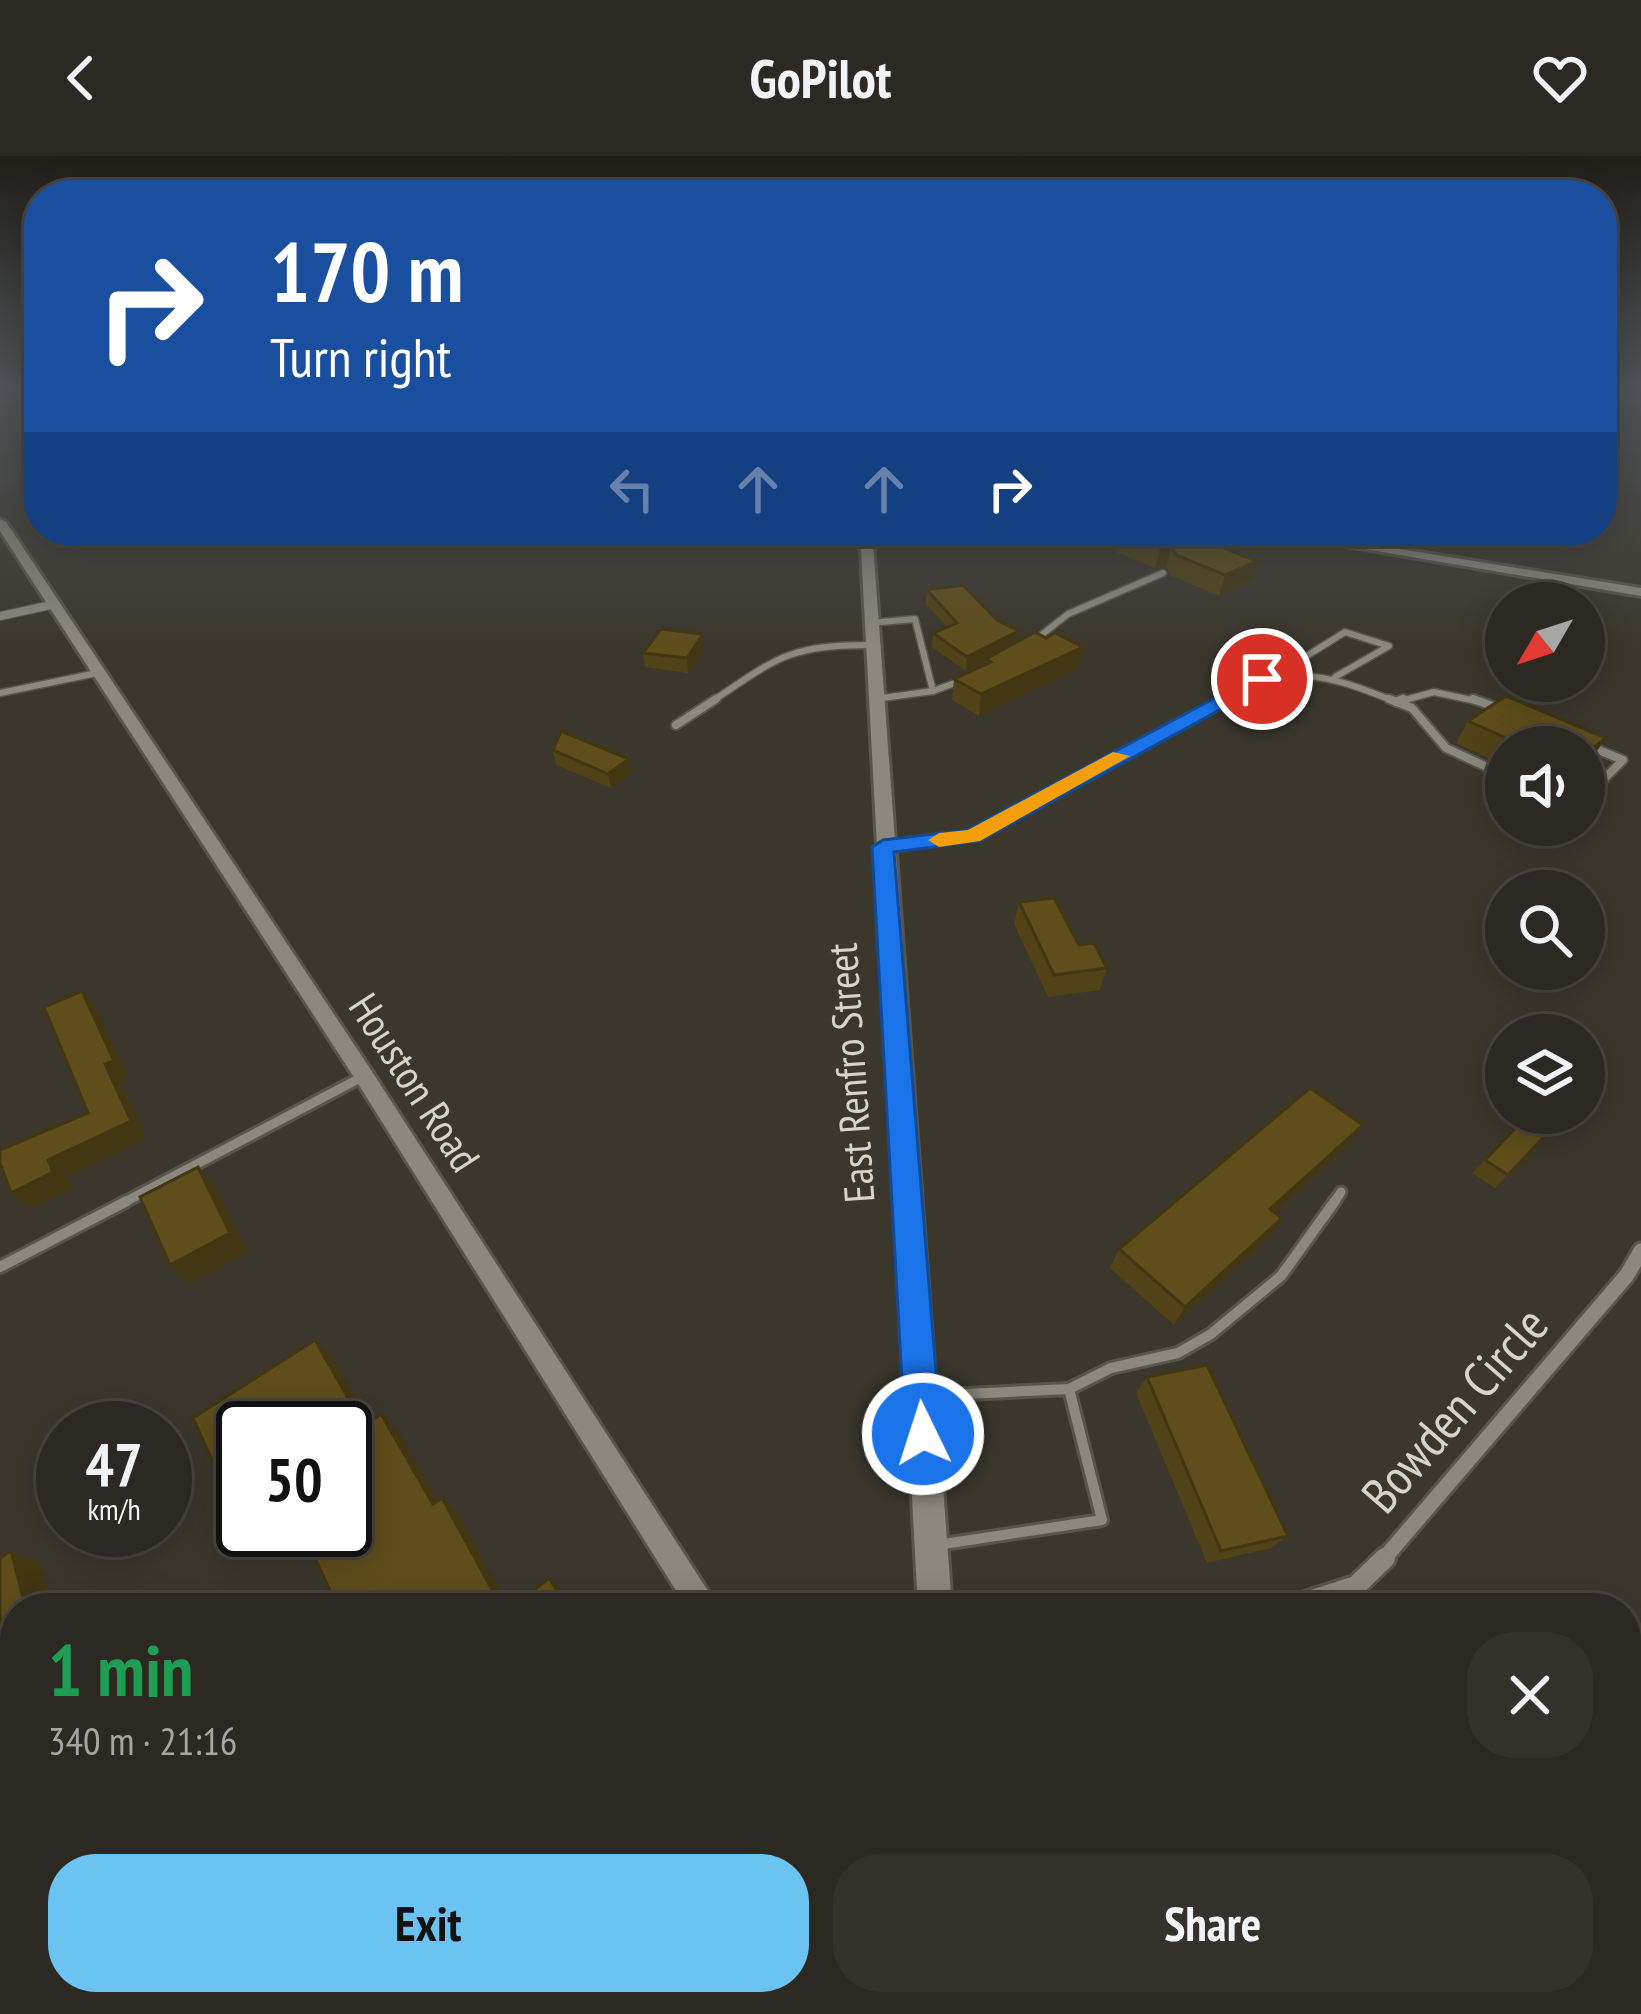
<!DOCTYPE html>
<meta charset="utf-8">
<style>
:root{--surface:#2c2922;--page:#34312a;--text:#f1f3f6;--muted:#a6a6a5;--line:#484540;--accent:#6ac3f1}
body{margin:0;font-family:"PT Sans Narrow",sans-serif;background:var(--page);color:var(--text);height:100vh;display:flex;flex-direction:column;font-size:45px;white-space:nowrap}
*{box-sizing:border-box;margin:0}
p{font-size:39px;color:var(--muted)}
.icon{flex:none;width:66px;height:66px;fill:none;stroke:currentColor;stroke-width:2;stroke-linecap:round;stroke-linejoin:round}
.map{position:relative;flex:1;overflow:hidden}
.panel{position:absolute;left:0px;top:1437px;width:1641px;height:423px;display:flex;flex-direction:column;background:var(--surface);border-radius:48px 48px 0 0;box-shadow:0 6px 30px #0003,0 0 0 3px var(--line)}
.panel>*{flex:none}
.top-card{position:absolute;left:24px;top:24px;width:1593px;height:366px;border-radius:48px;box-shadow:0 6px 30px #0003,0 0 0 3px var(--line);background:#1a4fa0;color:#fff;overflow:hidden}
.needle{width:78px;rotate:231deg}
.buttons{position:absolute;left:1485px;top:426px;display:grid;gap:24px}
.buttons a{display:grid;place-items:center;width:120px;height:120px;border-radius:50%;background:var(--surface);box-shadow:0 6px 30px #0003,0 0 0 3px var(--line);font-size:60px}
.speed{position:absolute;left:36px;top:1245px;display:flex;gap:24px;font-size:60px;font-weight:700;text-align:center}
.speed>*{display:grid;place-content:center;width:156px;height:156px;border-radius:50%;background:var(--surface);box-shadow:0 6px 30px #0003,0 0 0 3px var(--line);line-height:1}
.speed small{font-size:30px;font-weight:400}
.speed .limit{border:6px solid #111;border-radius:18px;background:#fff;color:#111}
.pin{position:absolute;display:grid;place-items:center;width:102px;height:102px;color:#fff;margin:-51px;border:6px solid #fff;border-radius:50%;box-shadow:0 3px 12px #0007}
.me{position:absolute;width:132px;margin:-66px;rotate:356deg;stroke-linejoin:round;filter:drop-shadow(0 0 9px #0008)}
.turn{display:flex;align-items:center;gap:42px;height:252px;padding:0 48px;font-size:54px}
.turn .icon{width:156px;height:156px;stroke-width:2.5}
.turn b{display:block;font-size:84px;line-height:102px}
.lanes{display:flex;align-items:center;height:114px;padding:0 48px;background:#0003;justify-content:center;gap:60px;direction:ltr}
.lanes .off{opacity:.35}
.round{display:grid;place-items:center;flex:none;width:126px;height:126px;border-radius:48px;background:var(--page)}
.head{display:flex;align-items:center;justify-content:space-between;height:204px;padding:0 48px}
h1{font-size:72px;font-weight:800;line-height:90px;color:#1e9e55}
.primary-button{display:flex;gap:24px;margin-top:auto;padding:24px 48px}
.primary-button a{flex:1;height:138px;border-radius:48px;background:var(--accent);color:#111;font-size:48px;font-weight:800;line-height:138px;text-align:center}
.primary-button a+a{background:var(--page);color:var(--text)}
header{display:flex;justify-content:space-between;align-items:center;height:156px;padding:0 48px;background:var(--surface);font-size:54px;font-weight:800}
.map>svg:first-child{display:block}
.lines{fill:none;stroke-linecap:round;stroke-linejoin:round}
.service-far4-casing{stroke:#58554c;stroke-width:9}
.service-far3-casing{stroke:#58554c;stroke-width:12}
.service-far2-casing{stroke:#58554c;stroke-width:15}
.service-far1-casing{stroke:#58554c;stroke-width:16}
.service-casing{stroke:#58554c;stroke-width:20}
.minor-far2-casing{stroke:#58554c;stroke-width:10}
.minor-far1-casing{stroke:#58554c;stroke-width:21}
.minor-casing{stroke:#58554c;stroke-width:26}
.tertiary-casing{stroke:#58554c;stroke-width:6}
.secondary-casing{stroke:#58554c;stroke-width:6}
.service-far4{stroke:#8c887d;stroke-width:6}
.service-far3{stroke:#8c887d;stroke-width:8}
.service-far2{stroke:#8c887d;stroke-width:9}
.service-far1{stroke:#8c887d;stroke-width:10}
.service{stroke:#8c887d;stroke-width:14}
.minor-far2{stroke:#8c887d;stroke-width:8}
.minor-far1{stroke:#8c887d;stroke-width:15}
.minor{stroke:#8c887d;stroke-width:20}
.tertiary{fill:#8c887d;fill-rule:evenodd}
.secondary{fill:#8c887d;fill-rule:evenodd}
.wall{fill:#524217}
.shaded-wall{fill:#423613}
.building{fill:#5f4d1b;stroke:#423613;stroke-width:3}
.route{fill:#1a73e8;stroke:#114b97;stroke-width:3}
.slow{fill:#f59e0b}
.labels{text-anchor:middle;dominant-baseline:central;stroke-width:12;stroke-linejoin:round;paint-order:stroke}
.street-label{font-size:42px;fill:#d7d4ce;stroke:#3b372d}
.near-street-label{font-size:51px;fill:#d7d4ce;stroke:#3b372d}
</style>
<header><svg class="icon" aria-label="back" viewBox="0 0 24 24"><path d="M15 5l-7 7 7 7"/></svg>GoPilot<svg class="icon" aria-label="heart" viewBox="0 0 24 24"><path d="M12 20l-8-8c-3-5 5-10 8-4 3-6 11-1 8 4z"/></svg></header>
<div class="map">
<svg width="1641" height="1858" viewBox="0 0 1641 1858">
<rect width="100%" height="100%" fill="#3b372d"/>
<g class="lines">
<g class="service-far4-casing">
<g id="service-far4">
<path d="M870 467 915 463 933 535"/>
<path d="M1035 484 1068 458 1163 417"/>
<path d="M1296 520 1297 506 1345 476 1389 490 1335 521"/>
<path d="M0 537 97 517"/>
<path d="M875 543 933 535 963 524"/>
<path d="M711 546C778 501 789 489 872 489"/>
<path d="M1220 546C1291 507 1325 517 1396 546"/>
<path d="M1397 546 1434 536 1481 546"/>
</g>
</g>
<g class="service-far3-casing">
<g id="service-far3">
<path d="M1389 543 1412 552 1446 592 1506 620"/>
<path d="M1473 543 1498 552"/>
<path d="M1396 546 1403 543"/>
<path d="M676 569 716 543"/>
<path d="M1584 637 1591 636 1623 604 1591 591"/>
<path d="M888 690 973 680 1226 543"/>
</g>
</g>
<g class="service-far2-casing">
<g id="service-far2">
<path d="M121 1048 364 920"/>
<path d="M1333 1048 1341 1036"/>
</g>
</g>
<g class="service-far1-casing">
<g id="service-far1">
<path d="M0 1111 127 1045"/>
<path d="M1069 1233 1111 1212 1178 1197 1211 1178 1281 1120 1335 1045"/>
<path d="M926 1240 1069 1233 1102 1364 937 1389"/>
</g>
</g>
<g class="service-casing">
<path id="service" d="M326 1858 340 1845"/>
</g>
<g class="minor-far2-casing">
<path id="minor-far2" d="M0 460 51 449"/>
</g>
<g class="minor-far1-casing">
<path id="minor-far1" d="M1382 1405 1627 1119 1641 1095"/>
</g>
<g class="minor-casing">
<g id="minor">
<path d="M1287 1452 1356 1430 1385 1402"/>
<path d="M0 1713 15 1702"/>
<path d="M1465 1845 1468 1858"/>
</g>
</g>
<g class="tertiary-casing">
<path id="tertiary" d="M0 363 6 366 371 914 719 1452H687L357 926 0 375Z"/>
</g>
<g class="secondary-casing">
<g id="secondary">
<path d="M860 375H872L952 1452H918Z"/>
<path d="M1259 375H1289L1641 432V440Z"/>
<path d="M951 1845H993L994 1858H952Z"/>
</g>
</g>
<use href="#service-far4" class="service-far4"/>
<use href="#service-far3" class="service-far3"/>
<use href="#service-far2" class="service-far2"/>
<use href="#service-far1" class="service-far1"/>
<use href="#service" class="service"/>
<use href="#minor-far2" class="minor-far2"/>
<use href="#minor-far1" class="minor-far1"/>
<use href="#minor" class="minor"/>
<use href="#tertiary" class="tertiary"/>
<use href="#secondary" class="secondary"/>
</g>
<g class="wall">
<path d="M1181 375 1250 425 1219 440 1170 419 1166 410 1155 412 1116 396 1121 376Z"/>
<path d="M927 434 1019 475 1017 486 1046 482 1083 491 1078 512 979 560 952 544 954 523 985 509V505L966 515 932 491 933 477 947 471 926 448Z"/>
<path d="M704 492 688 517 645 511 643 497Z"/>
<path d="M1468 565 1606 582 1591 603 1584 591H1506V610L1456 587Z"/>
<path d="M553 594 632 618 611 632 556 609Z"/>
<path d="M1019 746 1079 789 1107 812 1100 834 1048 841 1014 768Z"/>
<path d="M1530 957 1562 962 1495 1032 1472 1017Z"/>
<path d="M1348 989 1274 1057 1282 1062 1268 1082 1174 1169 1110 1112 1119 1093Z"/>
<path d="M1147 1221 1288 1380 1271 1392 1207 1407 1136 1237Z"/>
<path d="M1641 1628 1640 1630 1641 1705 1626 1676V1631Z"/>
</g>
<g class="shaded-wall">
<path d="M1172 391 1166 410 1155 412 1160 393Z"/>
<path d="M1257 405 1250 425 1219 440 1225 419Z"/>
<path d="M1019 475 1017 489 966 515 967 501Z"/>
<path d="M703 478 704 492 688 517 687 502Z"/>
<path d="M1083 491 1078 512 979 560 981 538Z"/>
<path d="M1606 582 1591 603 1584 609V599Z"/>
<path d="M629 603 632 618 611 632 608 618Z"/>
<path d="M82 835 97 853 129 923 121 926 147 982 67 1021 72 1033 31 1053 11 1037 48 1004 131 965 105 908Z"/>
<path d="M1363 969 1348 989 1257 1073 1270 1053Z"/>
<path d="M198 1011 216 1032 248 1096 190 1128 170 1109Z"/>
<path d="M1282 1062 1268 1082 1174 1169 1185 1151Z"/>
<path d="M315 1184 335 1205 382 1288 364 1270Z"/>
<path d="M381 1258 399 1277 449 1364 433 1348Z"/>
<path d="M243 1323V1345L226 1334Z"/>
<path d="M442 1342 458 1357 510 1452H502Z"/>
<path d="M11 1395 41 1407 54 1452H26Z"/>
<path d="M549 1422 561 1435 572 1452H568Z"/>
<path d="M15 1493V1523L0 1533V1503Z"/>
</g>
<g class="building">
<path d="M1124 375H1181L1257 405 1225 419 1176 399 1172 391 1160 393 1121 376Z"/>
<path d="M963 429 997 464 1019 475 967 501 933 477 957 467 927 434Z"/>
<path d="M661 473 703 478 687 502 643 497Z"/>
<path d="M1035 476 1046 482 1055 477 1083 491 981 538 954 523 991 506 986 503Z"/>
<path d="M1506 540 1606 582 1584 599V591H1527L1468 565Z"/>
<path d="M561 575 629 603 608 618 553 594Z"/>
<path d="M1054 742 1079 789 1094 787 1107 812 1054 819 1019 746Z"/>
<path d="M82 835 114 905 105 908 131 965 48 1004 53 1016 11 1037 0 1007V994L88 957 44 851Z"/>
<path d="M1310 932 1363 969 1270 1053 1282 1062 1185 1151 1119 1093Z"/>
<path d="M1530 957H1553L1562 962 1508 1019 1485 1004Z"/>
<path d="M198 1011 230 1077 170 1109 140 1041Z"/>
<path d="M315 1184 364 1270 381 1258 433 1348 442 1342 502 1452H338L302 1374H345V1272H243V1323L226 1334 193 1262Z"/>
<path d="M1207 1209 1288 1380 1221 1395 1147 1221Z"/>
<path d="M11 1395 26 1452H15V1493L0 1503V1402Z"/>
<path d="M549 1422 568 1452H511Z"/>
<path d="M1641 1630V1658L1627 1632Z"/>
</g>
<linearGradient id="sky" x2="0" y2="1"><stop stop-color="#201e19"/><stop offset="0.47" stop-color="#4f5357"/><stop offset="1" stop-color="#4f5357" stop-opacity="0"/></linearGradient>
<rect width="1641" height="494" fill="url(#sky)"/>
<path class="route" d="M1262 517 1269 519V527L980 685 894 696 941 1278 936 1290 923 1296 911 1290 905 1278 872 691 883 684 967 674Z"/>
<path class="slow" d="M1113 596 1130 600 980 685 939 691 928 684 939 677 968 674Z"/>
<g class="labels">
<g class="street-label">
<text transform="translate(850 917) rotate(-94)">East Renfro Street</text>
<text transform="translate(415 926) rotate(57)">Houston Road</text>
</g>
<g class="near-street-label">
<text transform="translate(1454 1253) rotate(-49)">Bowden Circle</text>
</g>
</g>
</svg>
<div class="buttons">
<a><svg class="needle" viewBox="-14 -14 28 28"><path d="M0-13l5 13h-10z" fill="#e53935"/><path d="M0 13l5-13h-10z" fill="#a6a6a5"/></svg></a>
<a><svg class="icon" aria-label="sound" viewBox="0 0 24 24"><path d="M4 9h4l5-4v14l-5-4H4zM17 9q2 3 0 6"/></svg></a>
<a><svg class="icon" aria-label="search" viewBox="0 0 24 24"><circle cx="10" cy="10" r="6"/><path d="M15 15l6 6"/></svg></a>
<a><svg class="icon" aria-label="layers" viewBox="0 0 24 24"><path d="M12 4l9 5-9 5-9-5zM3 14l9 5 9-5"/></svg></a>
</div>
<div class="speed"><div>47<small>km/h</small></div><div class="limit">50</div></div>
<div class="pin" style="left:1262px;top:523px;background:#d93025"><svg class="icon" aria-label="arrive" viewBox="0 0 24 24"><path d="M6 21V4h12l-3 4 3 4H6"/></svg></div>
<svg class="me" style="left:923px;top:1278px" viewBox="-20 -20 40 40"><circle r="17" fill="#1a73e8" stroke="#fff" stroke-width="3"/><path d="M0-11L8 9 0 5-8 9z" fill="#fff"/></svg>
<div class="top-card">
<div class="turn"><svg class="icon" aria-label="right" viewBox="0 0 24 24"><path d="M7 20v-9h11M14 6l5 5-5 5"/></svg><div><b>170 m</b>Turn right</div></div>
<div class="lanes"><svg class="icon off" aria-label="left" viewBox="0 0 24 24"><path d="M17 20v-9H6M10 6l-5 5 5 5"/></svg><svg class="icon off" aria-label="ahead" viewBox="0 0 24 24"><path d="M12 20V5M6 11l6-6 6 6"/></svg><svg class="icon off" aria-label="ahead" viewBox="0 0 24 24"><path d="M12 20V5M6 11l6-6 6 6"/></svg><svg class="icon" aria-label="right" viewBox="0 0 24 24"><path d="M7 20v-9h11M14 6l5 5-5 5"/></svg></div>
</div>
<section class="panel">
<div class="head"><div><h1>1 min</h1><p>340 m · 21:16</p></div><a class="round"><svg class="icon" aria-label="close" viewBox="0 0 24 24"><path d="M6 6l12 12M18 6L6 18"/></svg></a></div>
<div class="primary-button"><a>Exit</a><a>Share</a></div>
</section>
</div>
